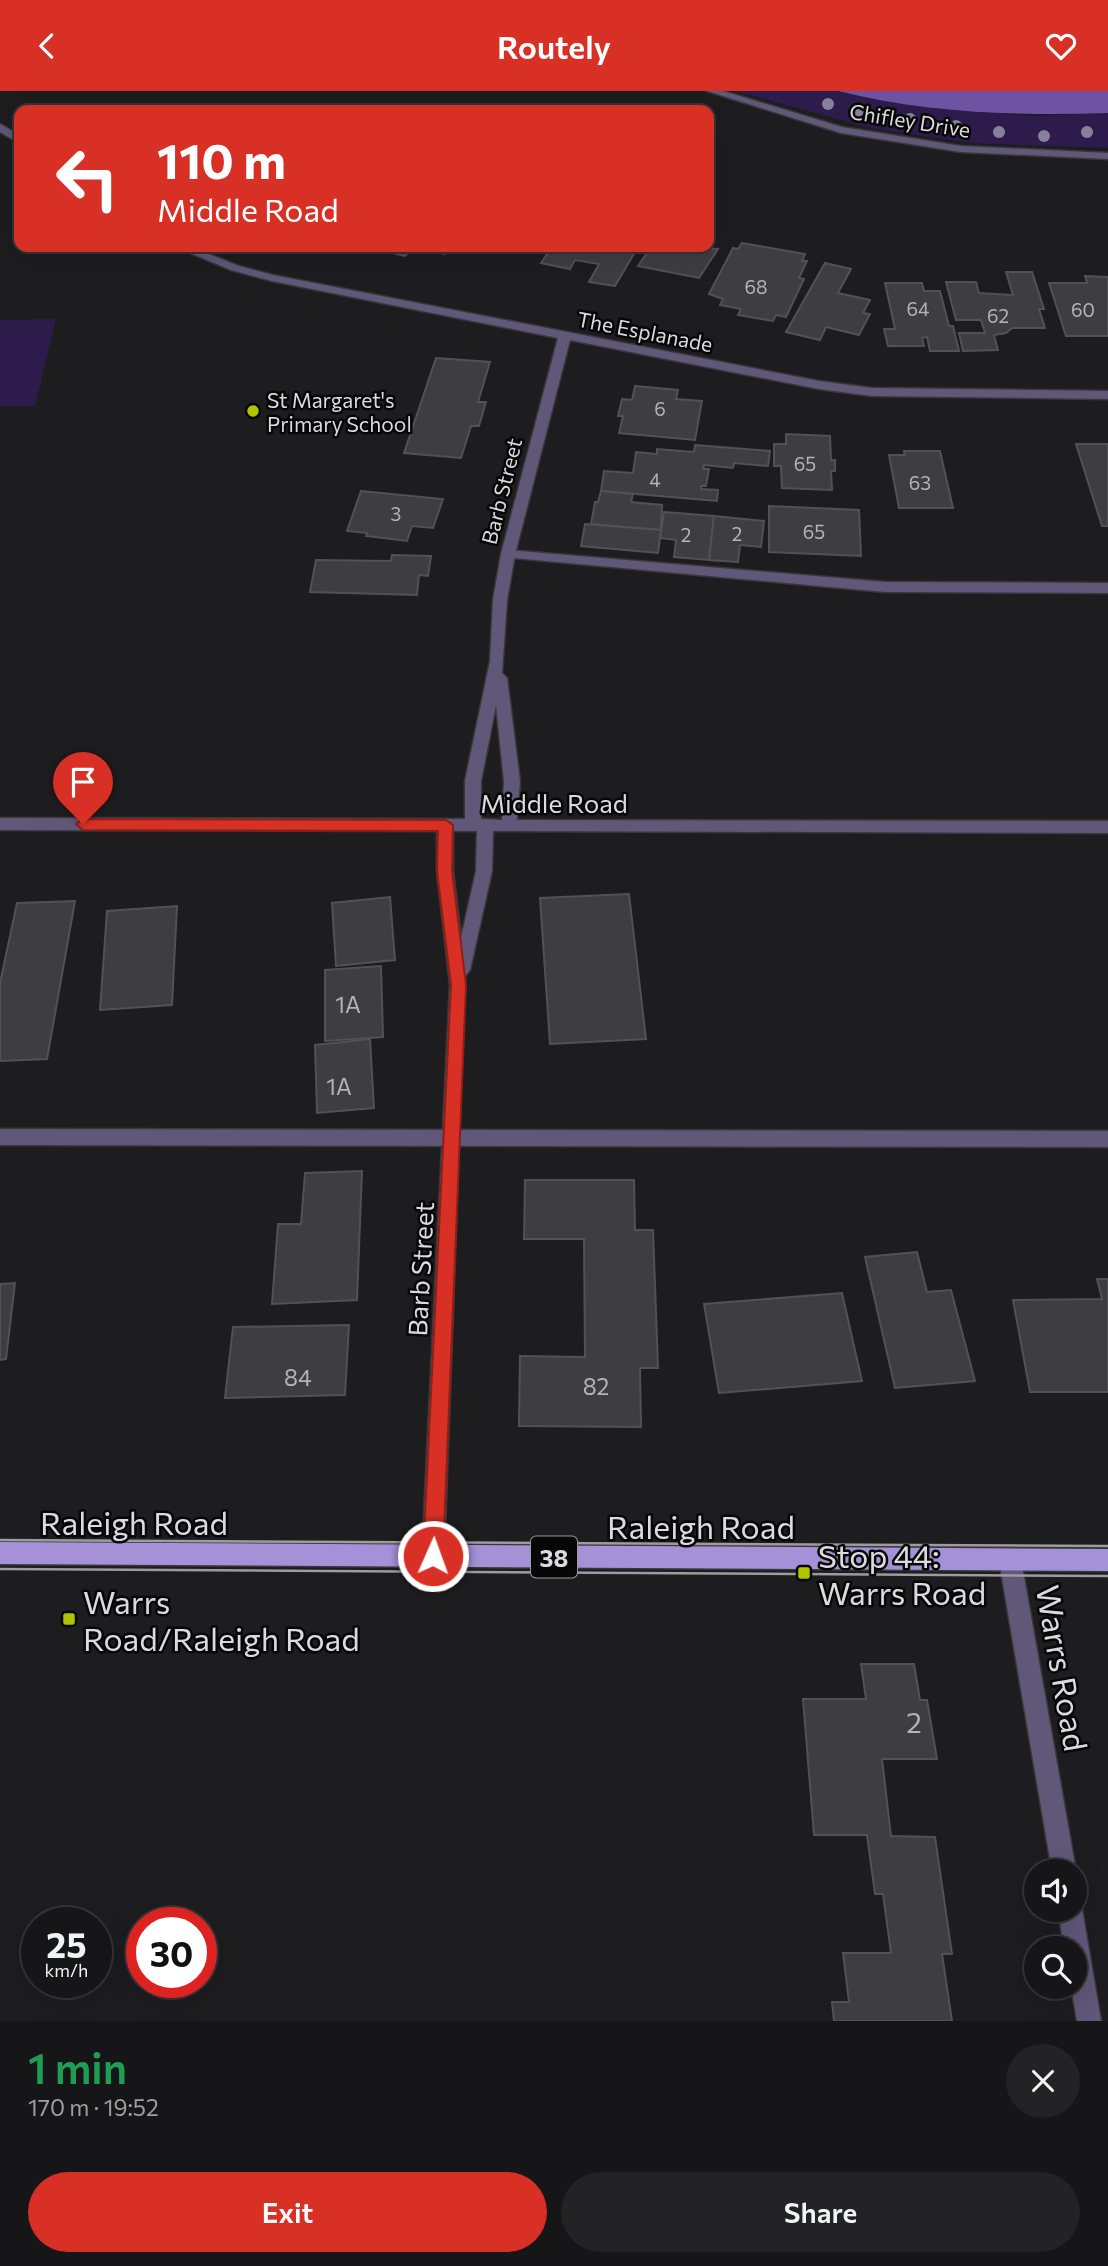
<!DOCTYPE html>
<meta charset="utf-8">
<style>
:root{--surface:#161517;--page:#232224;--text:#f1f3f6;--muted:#9e9fa1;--line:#353436;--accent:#d93025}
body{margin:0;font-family:Commissioner,sans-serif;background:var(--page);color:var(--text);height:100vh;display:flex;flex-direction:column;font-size:26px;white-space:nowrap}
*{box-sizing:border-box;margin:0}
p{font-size:23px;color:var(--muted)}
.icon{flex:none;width:38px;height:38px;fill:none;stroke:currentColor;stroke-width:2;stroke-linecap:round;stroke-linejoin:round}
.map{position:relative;height:1930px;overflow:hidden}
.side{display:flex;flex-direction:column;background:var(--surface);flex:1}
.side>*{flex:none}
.hud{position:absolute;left:14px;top:14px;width:700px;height:147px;border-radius:14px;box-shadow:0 7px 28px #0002,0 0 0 2px var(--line);background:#d93025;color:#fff;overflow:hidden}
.fabs{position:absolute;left:1024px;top:1768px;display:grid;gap:14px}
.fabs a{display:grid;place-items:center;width:63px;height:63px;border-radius:50%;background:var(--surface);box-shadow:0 7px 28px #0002,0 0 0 2px var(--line);font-size:35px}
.speed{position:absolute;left:21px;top:1816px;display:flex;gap:14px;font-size:35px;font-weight:700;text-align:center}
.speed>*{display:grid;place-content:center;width:91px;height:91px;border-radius:50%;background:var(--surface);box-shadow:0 7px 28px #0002,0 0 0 2px var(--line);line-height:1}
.speed small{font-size:18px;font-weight:400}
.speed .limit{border:10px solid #d22;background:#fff;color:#111}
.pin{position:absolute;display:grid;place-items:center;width:60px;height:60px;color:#fff;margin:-72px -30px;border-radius:50% 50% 50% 0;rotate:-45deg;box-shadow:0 0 7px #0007}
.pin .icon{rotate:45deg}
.me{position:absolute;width:77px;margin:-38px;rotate:2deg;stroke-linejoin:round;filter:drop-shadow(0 0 5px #0008)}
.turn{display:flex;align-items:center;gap:24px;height:147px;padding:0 28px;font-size:32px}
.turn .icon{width:91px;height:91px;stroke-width:2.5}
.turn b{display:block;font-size:49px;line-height:60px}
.round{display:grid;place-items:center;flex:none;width:74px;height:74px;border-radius:37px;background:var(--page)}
.head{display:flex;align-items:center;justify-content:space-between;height:119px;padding:0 28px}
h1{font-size:42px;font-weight:600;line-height:52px;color:#1e9e55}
.action{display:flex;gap:14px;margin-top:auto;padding:14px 28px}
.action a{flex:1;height:80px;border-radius:42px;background:var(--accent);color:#fff;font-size:28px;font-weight:600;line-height:80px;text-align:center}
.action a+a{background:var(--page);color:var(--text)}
header{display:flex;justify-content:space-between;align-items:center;height:91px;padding:0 28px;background:var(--accent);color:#fff;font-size:32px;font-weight:600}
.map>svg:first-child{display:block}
.green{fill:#2d1c4b}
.water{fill:#6d53a2}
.building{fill:#3e3d41;stroke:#525155;stroke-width:2}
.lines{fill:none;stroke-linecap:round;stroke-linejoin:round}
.service-casing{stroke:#38373a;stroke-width:3}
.minor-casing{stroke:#38373a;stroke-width:3}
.primary-casing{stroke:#38373a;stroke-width:3}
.service{fill:#605779;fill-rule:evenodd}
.minor{fill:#605779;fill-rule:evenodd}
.primary{fill:#a591d8;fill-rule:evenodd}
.tram{stroke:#9d9c9f;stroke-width:2.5}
.tree{fill:#87809a}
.route{fill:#d93025;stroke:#8d1f18;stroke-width:2}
.poi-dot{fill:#b0c500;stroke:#070708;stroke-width:2.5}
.labels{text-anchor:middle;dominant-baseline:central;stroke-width:5;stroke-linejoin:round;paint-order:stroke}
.far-number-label{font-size:19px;fill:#b4b4b6}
.far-street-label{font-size:21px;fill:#dbdbdd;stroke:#070708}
.far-poi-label{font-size:21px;fill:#dbdbdd;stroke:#070708;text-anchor:start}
.number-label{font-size:23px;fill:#b4b4b6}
.shield{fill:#070708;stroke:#9b9b9d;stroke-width:2}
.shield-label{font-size:24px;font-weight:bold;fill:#dbdbdd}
.street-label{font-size:26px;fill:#dbdbdd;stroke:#070708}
.near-number-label{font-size:28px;fill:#b4b4b6}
.near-street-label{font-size:32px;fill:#dbdbdd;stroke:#070708}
.near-poi-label{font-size:32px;fill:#dbdbdd;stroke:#070708;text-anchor:start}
</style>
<header><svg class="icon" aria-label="back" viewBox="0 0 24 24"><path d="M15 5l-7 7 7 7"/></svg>Routely<svg class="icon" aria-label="heart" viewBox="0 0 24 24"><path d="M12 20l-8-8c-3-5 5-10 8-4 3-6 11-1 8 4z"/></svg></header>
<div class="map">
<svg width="1108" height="1930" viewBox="0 0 1108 1930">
<rect width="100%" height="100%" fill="#1d1c1f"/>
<g class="green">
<path d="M735 0H838L930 15 1032 25 1108 22V57L971 52 870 37Z"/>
<path d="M56 228 35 315H0V229Z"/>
</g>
<path class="water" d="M838 0H1108V22C1019 25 925 22 838 0Z"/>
<g class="building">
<path d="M742 152 805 163 802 170H807L799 187 804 188 786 226 776 224 773 230 738 224 741 218 720 214 723 208 709 203 733 157 738 158Z"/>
<path d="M383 156H414L405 165 380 159Z"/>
<path d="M414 156H451L445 163Z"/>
<path d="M552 156H638L615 195 589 191 599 173 575 169 570 178 541 172Z"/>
<path d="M651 156H670L693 161 696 156 718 158 699 187 638 175Z"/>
<path d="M825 172 851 178 838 202 870 209 863 222 870 223 859 244 826 236 820 249 786 241Z"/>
<path d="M1006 181H1032L1044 218H1039L1045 237H1012L1006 242 994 244 998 259 963 260 959 242H985L981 229H956L946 191H976L979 202 1013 204Z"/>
<path d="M1085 185 1108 186V245H1066L1049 192H1087Z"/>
<path d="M885 192H922L924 200H940L949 235H953L959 260H930L927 246 922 247 924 255H888L884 238H895Z"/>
<path d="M436 267 490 271 478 311H486L479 335H471L461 367 404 362Z"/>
<path d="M635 295 678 299 676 308 702 310 695 349 619 342 623 325H618L622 308 632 309Z"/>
<path d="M786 343 830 345 831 369H835V380H831L832 399 782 397 781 375H774V353H786Z"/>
<path d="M1076 353H1108V435H1102Z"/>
<path d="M695 354 770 360 768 375 734 372 733 377 704 374 703 378H709L706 395H701V398L718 399 717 410 601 400 604 380 633 382 636 361 657 363V358L694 361Z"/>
<path d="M904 360H940L953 417H899L889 364H905Z"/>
<path d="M361 400 443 408 433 437 412 435 407 450 366 445 367 442 347 440Z"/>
<path d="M601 400 633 403 631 411 662 414 661 439 591 433 595 411H598Z"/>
<path d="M769 415 859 419 861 465 769 461Z"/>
<path d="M664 421 714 425 709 469 674 466 676 449 660 447Z"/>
<path d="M714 425 764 430 761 456 740 454 738 471 709 469Z"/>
<path d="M585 433 661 439 658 462 581 455Z"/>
<path d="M392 464 431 465 428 485 419 484 417 504 310 501 316 469 391 470Z"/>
<path d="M629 803 646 948 550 953 540 807Z"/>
<path d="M390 806 395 869 336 875 332 812Z"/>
<path d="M75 810 47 968 0 970V892L17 812Z"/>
<path d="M177 815 172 914 100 919 107 820Z"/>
<path d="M381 875 383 946 325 950V879Z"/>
<path d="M370 948 374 1017 317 1022 315 954Z"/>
<path d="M362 1080 357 1209 272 1213 278 1133H301L305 1082Z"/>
<path d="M525 1089H634L635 1139H653L658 1277H640L641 1336 519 1335 520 1265 585 1266 584 1148H524Z"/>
<path d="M917 1161 927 1201 951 1199 975 1290 895 1297 865 1166Z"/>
<path d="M1097 1188H1108V1301H1030L1013 1209 1102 1208Z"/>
<path d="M15 1192 6 1268 0 1269V1193Z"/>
<path d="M842 1202 862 1290 719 1302 704 1213Z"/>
<path d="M349 1234 345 1304 225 1307 233 1236Z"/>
<path d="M861 1573H914L920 1609H927L937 1668H882L891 1745 935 1746 952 1863H942L952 1930H834L832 1911H849L843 1862H891L883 1803H875L867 1744H814L803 1608H866Z"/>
</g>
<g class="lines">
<g class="service-casing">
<g id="service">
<path d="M508 459 885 491 1108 492V502L885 501 503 466V460Z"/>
<path d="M0 1038 1108 1040V1056L0 1054Z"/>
</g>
</g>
<g class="minor-casing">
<g id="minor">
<path d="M707 0H723L842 36 961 55 1108 62V68L961 61 841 42Z"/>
<path d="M0 33 19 44V52L0 41Z"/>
<path d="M176 156H191L239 175 273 184 819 290 872 297 1108 300V308L872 305 819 298 570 249 515 463 507 509 502 582 507 587 520 690 517 729 1108 730V742L493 740 492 780 470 879 465 885 444 1465 441 1473 433 1476 425 1473 422 1465 450 894 437 780V740L0 739V727L465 728V690L490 570 493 509 501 463 558 247 272 190 231 179ZM496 614 504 690 502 729 481 728V690ZM453 740H477L476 780 461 847 453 780Z"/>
<path d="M1010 1458 1018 1461 1021 1469 1076 1780 1074 1783V1780H1052L999 1469 1002 1461Z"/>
<path d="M1074 1808 1079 1809 1082 1818 1101 1930H1077L1071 1895H1074V1857H1064L1058 1818H1074Z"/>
</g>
</g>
<g class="primary-casing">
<path id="primary" d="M0 1451 1108 1458V1480L0 1473Z"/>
</g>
<use href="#service" class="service"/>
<use href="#minor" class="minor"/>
<use href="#primary" class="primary"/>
<g class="tram">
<path d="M0 1449 1108 1455"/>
<path d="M0 1478 1108 1485"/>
</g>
</g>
<g class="tree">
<circle cx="828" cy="13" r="6"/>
<circle cx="858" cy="20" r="6"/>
<circle cx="910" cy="28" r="6"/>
<circle cx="956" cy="35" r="6"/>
<circle cx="999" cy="41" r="6"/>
<circle cx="1087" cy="41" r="6"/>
<circle cx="1044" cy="45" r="6"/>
</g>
<path class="route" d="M83 728 446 729 453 734 452 780 466 894 443 1465 440 1471 433 1474 426 1471 423 1465 451 894 437 780 438 740 83 739 76 733Z"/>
<g class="poi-dot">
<circle cx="253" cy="320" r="7"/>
<rect x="797" y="1475" width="14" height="14" rx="3.5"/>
<rect x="62" y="1521" width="14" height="14" rx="3.5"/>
</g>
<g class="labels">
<g class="far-number-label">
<text x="756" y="195">68</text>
<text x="918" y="217">64</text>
<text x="1083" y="218">60</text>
<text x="998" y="224">62</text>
<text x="660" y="317">6</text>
<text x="805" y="372">65</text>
<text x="655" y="388">4</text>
<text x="920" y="391">63</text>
<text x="396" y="422">3</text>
<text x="814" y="440">65</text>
<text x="737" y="442">2</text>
<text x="686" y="443">2</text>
</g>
<g class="far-street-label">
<text transform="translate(910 29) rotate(9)">Chifley Drive</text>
<text transform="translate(645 240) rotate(11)">The Esplanade</text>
<text transform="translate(501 400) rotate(-76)">Barb Street</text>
</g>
<g class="far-poi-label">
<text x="267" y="308">St Margaret's<tspan x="267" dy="24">Primary School</tspan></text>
</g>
<g class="number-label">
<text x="348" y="913">1A</text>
<text x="339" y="995">1A</text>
<text x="298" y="1286">84</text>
<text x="596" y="1295">82</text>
</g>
<rect class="shield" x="531" y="1445.5" width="46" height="41" rx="5"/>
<g class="shield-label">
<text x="554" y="1466">38</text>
</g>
<g class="street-label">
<text x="554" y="711">Middle Road</text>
<text transform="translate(420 1178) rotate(-87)">Barb Street</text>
</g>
<g class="near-number-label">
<text x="914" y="1631">2</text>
</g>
<g class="near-street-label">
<text x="134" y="1431">Raleigh Road</text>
<text x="701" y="1435">Raleigh Road</text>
<text transform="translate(1063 1577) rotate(80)">Warrs Road</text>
</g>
<g class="near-poi-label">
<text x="818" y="1464">Stop 44:<tspan x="818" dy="37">Warrs Road</tspan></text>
<text x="83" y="1510">Warrs<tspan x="83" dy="37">Road/Raleigh Road</tspan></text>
</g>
</g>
</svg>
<div class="fabs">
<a><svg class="icon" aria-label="sound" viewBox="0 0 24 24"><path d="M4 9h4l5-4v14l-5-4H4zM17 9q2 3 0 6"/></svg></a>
<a><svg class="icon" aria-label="search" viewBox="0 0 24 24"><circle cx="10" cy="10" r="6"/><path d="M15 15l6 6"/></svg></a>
</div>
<div class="speed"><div>25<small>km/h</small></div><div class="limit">30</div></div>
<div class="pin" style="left:83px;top:733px;background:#d93025"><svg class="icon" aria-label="arrive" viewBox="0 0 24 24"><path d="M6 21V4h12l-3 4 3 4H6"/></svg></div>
<svg class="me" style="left:433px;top:1465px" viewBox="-20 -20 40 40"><circle r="17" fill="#d93025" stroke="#fff" stroke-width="3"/><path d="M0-11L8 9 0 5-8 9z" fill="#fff"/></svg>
<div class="hud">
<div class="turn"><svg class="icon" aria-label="left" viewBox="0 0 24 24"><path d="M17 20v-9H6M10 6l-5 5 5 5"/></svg><div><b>110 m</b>Middle Road</div></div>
</div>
</div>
<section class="side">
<div class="head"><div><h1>1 min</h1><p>170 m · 19:52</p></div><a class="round"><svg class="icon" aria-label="close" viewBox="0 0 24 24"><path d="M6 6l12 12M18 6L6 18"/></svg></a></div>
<div class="action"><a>Exit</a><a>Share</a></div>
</section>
